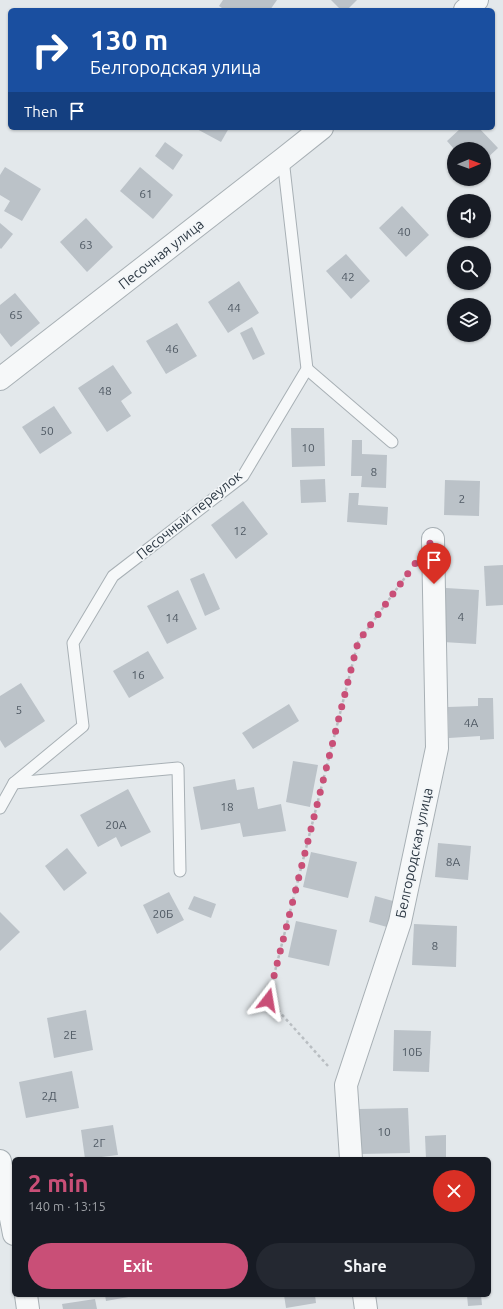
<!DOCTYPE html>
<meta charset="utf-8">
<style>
:root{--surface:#171b24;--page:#242831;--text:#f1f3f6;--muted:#9ea1a6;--accent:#c94f77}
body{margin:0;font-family:Ubuntu,sans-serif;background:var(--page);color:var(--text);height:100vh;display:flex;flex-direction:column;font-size:15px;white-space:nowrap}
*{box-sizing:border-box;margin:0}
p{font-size:13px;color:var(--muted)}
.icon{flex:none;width:22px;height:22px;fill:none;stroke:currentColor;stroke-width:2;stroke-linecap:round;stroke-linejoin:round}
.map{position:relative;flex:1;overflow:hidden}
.details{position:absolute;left:12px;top:1157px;width:479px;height:140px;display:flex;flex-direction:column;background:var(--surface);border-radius:6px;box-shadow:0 1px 3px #0004}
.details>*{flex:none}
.banner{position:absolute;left:8px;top:8px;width:487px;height:122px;border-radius:6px;box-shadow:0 1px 3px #0004;background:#1a4fa0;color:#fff;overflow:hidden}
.needle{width:26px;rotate:89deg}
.buttons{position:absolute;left:447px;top:142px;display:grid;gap:8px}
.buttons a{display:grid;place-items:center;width:44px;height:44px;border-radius:50%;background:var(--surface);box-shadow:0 1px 3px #0004;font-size:20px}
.pin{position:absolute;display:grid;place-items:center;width:34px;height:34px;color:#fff;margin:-41px -17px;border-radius:50% 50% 50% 0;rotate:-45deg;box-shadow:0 0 4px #0007}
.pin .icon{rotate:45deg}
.me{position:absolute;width:44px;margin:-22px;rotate:14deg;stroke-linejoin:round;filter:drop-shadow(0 0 3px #0008)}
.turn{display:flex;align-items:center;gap:14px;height:84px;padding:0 16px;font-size:18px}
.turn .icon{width:52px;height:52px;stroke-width:2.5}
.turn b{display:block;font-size:28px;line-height:34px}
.then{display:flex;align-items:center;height:38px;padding:0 16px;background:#0003;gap:8px;font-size:15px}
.round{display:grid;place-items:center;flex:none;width:42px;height:42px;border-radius:21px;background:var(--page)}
.headline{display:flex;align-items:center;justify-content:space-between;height:68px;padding:0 16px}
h1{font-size:24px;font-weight:700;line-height:30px;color:var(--accent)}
.button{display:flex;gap:8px;margin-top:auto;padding:8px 16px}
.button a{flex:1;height:46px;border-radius:24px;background:var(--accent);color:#fff;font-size:16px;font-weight:700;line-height:46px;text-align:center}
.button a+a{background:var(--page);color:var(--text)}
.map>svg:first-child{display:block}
.building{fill:#bbc2c8}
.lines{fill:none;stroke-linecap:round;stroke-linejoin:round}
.lane-casing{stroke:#a8b0b5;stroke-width:13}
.street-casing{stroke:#a8b0b5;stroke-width:24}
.path{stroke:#b9bec2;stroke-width:2.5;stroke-dasharray:3 3;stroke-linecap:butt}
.lane{stroke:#f6f8f9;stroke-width:11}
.street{stroke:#f6f8f9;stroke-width:22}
.route{stroke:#c94f77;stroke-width:7;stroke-dasharray:0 12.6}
.labels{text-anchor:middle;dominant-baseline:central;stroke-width:3.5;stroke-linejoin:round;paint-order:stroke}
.number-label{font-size:12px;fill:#505a64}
.street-label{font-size:14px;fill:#2c3843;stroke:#f3f6f8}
</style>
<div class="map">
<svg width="503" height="1309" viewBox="0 0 503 1309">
<rect width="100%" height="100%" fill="#e3e8eb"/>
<g class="building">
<path d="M223 0H277L270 10H225L219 6Z"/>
<path d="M331 0H357L347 10H341Z"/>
<path d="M195 128H229L221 142Z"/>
<path d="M461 128H479L498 148 484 161V149H454L447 141Z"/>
<path d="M165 142 183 155 173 170 155 156Z"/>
<path d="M5 167 41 189 22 221 4 211 10 201 0 195V175Z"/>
<path d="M140 167 173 195 153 219 120 191Z"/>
<path d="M402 206 429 235 406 257 379 228Z"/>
<path d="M86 218 113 247 87 272 60 242Z"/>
<path d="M0 223 13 234 1 249 0 248Z"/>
<path d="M346 254 370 281 351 299 326 271Z"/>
<path d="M239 281 259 313 228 333 208 302Z"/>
<path d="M15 293 40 323 11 347 0 333V305Z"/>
<path d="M177 323 197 356 166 374 146 341Z"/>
<path d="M252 327 265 354 253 360 240 333Z"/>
<path d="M113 365 132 393 121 401 131 416 107 432 78 388Z"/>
<path d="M54 406 72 433 40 454 22 427Z"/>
<path d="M291 428H324L325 466 292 467Z"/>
<path d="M352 440H362V454L387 455 386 488 361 487 362 476H351Z"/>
<path d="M325 479 326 502 301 503 300 480Z"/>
<path d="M445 480 480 481 479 516 444 515Z"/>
<path d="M349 493H359L358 505 388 507 387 525 347 522Z"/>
<path d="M243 501 268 534 236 559 211 525Z"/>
<path d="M503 565V605L486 606 484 566Z"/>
<path d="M204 573 220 609 205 616 190 579Z"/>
<path d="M446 588 479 590 476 644 443 642Z"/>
<path d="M178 590 197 629 167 644 147 606Z"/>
<path d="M148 651 164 678 129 698 113 671Z"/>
<path d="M21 683 45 721 5 748 0 740V696Z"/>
<path d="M478 698H493L494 739 480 740V736L449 738 448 707 478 706Z"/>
<path d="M289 704 299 721 253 749 242 733Z"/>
<path d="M293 761 318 765 310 807 286 802Z"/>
<path d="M235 779 237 790 254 787 258 809 281 804 286 831 243 837 240 823 201 830 193 787Z"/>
<path d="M128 789 151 832 121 847 116 837 98 847 80 815Z"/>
<path d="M438 843 471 846 468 880 435 877Z"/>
<path d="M67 848 87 873 64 891 45 866Z"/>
<path d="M311 852 357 862 348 898 303 887Z"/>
<path d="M169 892 184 920 157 934 143 905Z"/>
<path d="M194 896 216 904 211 918 188 909Z"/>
<path d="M375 896 393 901 387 927 369 922Z"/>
<path d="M0 912 20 932 0 951Z"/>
<path d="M296 921 337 930 329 966 288 957Z"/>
<path d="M414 924 457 926 456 967 412 965Z"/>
<path d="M86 1010 93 1050 54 1058 47 1018Z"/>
<path d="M394 1030 431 1031 429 1072 393 1071Z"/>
<path d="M72 1071 79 1108 26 1118 19 1082Z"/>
<path d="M408 1108 410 1153 360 1154 359 1109Z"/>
<path d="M113 1125 118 1155 85 1159 81 1130Z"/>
<path d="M446 1135V1159H426L425 1136Z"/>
<path d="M105 1295H134V1296L106 1301Z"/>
<path d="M284 1295H315L316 1303 286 1308Z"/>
<path d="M467 1295H481L482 1305 468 1306Z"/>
<path d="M95 1299 97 1309H63L62 1304Z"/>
</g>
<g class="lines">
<g class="lane-casing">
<g id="lane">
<path d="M307 369 392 442"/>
<path d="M14 783 178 768 180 871"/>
<path d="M0 808 14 783 83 726 73 643 113 576 243 476 307 369 283 159"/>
</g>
</g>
<g class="street-casing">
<g id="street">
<path d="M465 10 477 0"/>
<path d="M0 379 283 159 322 128"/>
<path d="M351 1159 346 1085 400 922 437 748 433 539"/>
<path d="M0 1161 14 1234"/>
<path d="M26 1295 28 1309"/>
<path d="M364 1295 366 1309"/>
</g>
</g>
<path class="path" d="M328 1066 268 999 358 642 409 572"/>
<use href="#lane" class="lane"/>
<use href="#street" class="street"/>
</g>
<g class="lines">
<path class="route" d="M268 1000 358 642 433 539 434 584"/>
</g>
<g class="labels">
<g class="number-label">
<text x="146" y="193">61</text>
<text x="404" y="231">40</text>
<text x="86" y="244">63</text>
<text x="348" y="276">42</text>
<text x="234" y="307">44</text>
<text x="16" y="314">65</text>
<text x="172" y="348">46</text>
<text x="105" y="390">48</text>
<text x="47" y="430">50</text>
<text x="308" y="447">10</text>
<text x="374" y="471">8</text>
<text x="462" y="498">2</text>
<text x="240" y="530">12</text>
<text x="461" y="616">4</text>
<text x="172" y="617">14</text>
<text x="138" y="674">16</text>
<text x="19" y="709">5</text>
<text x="471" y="722">4А</text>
<text x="227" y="806">18</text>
<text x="116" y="824">20А</text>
<text x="453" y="861">8А</text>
<text x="163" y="913">20Б</text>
<text x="435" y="945">8</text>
<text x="70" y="1034">2Е</text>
<text x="412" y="1051">10Б</text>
<text x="49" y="1095">2Д</text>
<text x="384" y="1131">10</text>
<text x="99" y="1142">2Г</text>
</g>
<g class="street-label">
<text transform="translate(161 254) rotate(-38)">Песочная улица</text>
<text transform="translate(189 515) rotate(-39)">Песочный переулок</text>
<text transform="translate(414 853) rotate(-78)">Белгородская улица</text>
</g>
</g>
</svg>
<div class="buttons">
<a><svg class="needle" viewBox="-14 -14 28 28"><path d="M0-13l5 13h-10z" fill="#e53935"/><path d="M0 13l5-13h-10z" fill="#9ea1a6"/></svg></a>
<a><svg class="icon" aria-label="sound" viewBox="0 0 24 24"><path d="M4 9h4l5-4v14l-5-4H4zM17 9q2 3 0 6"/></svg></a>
<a><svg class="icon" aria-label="search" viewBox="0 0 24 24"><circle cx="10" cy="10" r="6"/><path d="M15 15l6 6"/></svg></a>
<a><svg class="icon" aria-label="layers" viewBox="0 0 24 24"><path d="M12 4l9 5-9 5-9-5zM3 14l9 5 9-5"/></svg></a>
</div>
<div class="pin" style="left:434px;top:584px;background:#d93025"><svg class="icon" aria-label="arrive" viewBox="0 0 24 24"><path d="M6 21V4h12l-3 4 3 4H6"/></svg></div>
<svg class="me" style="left:268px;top:1000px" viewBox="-20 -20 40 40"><path d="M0-17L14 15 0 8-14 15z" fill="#c94f77" stroke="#fff" stroke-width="4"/></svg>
<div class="banner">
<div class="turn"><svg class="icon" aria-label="right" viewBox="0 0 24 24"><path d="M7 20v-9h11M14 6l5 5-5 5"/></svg><div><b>130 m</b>Белгородская улица</div></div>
<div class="then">Then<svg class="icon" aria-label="arrive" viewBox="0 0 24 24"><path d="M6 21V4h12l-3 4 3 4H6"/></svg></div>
</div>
<section class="details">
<div class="headline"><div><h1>2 min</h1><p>140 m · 13:15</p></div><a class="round" style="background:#d93025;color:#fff"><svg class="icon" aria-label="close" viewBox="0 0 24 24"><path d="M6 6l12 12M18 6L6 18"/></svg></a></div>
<div class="button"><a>Exit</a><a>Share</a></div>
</section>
</div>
